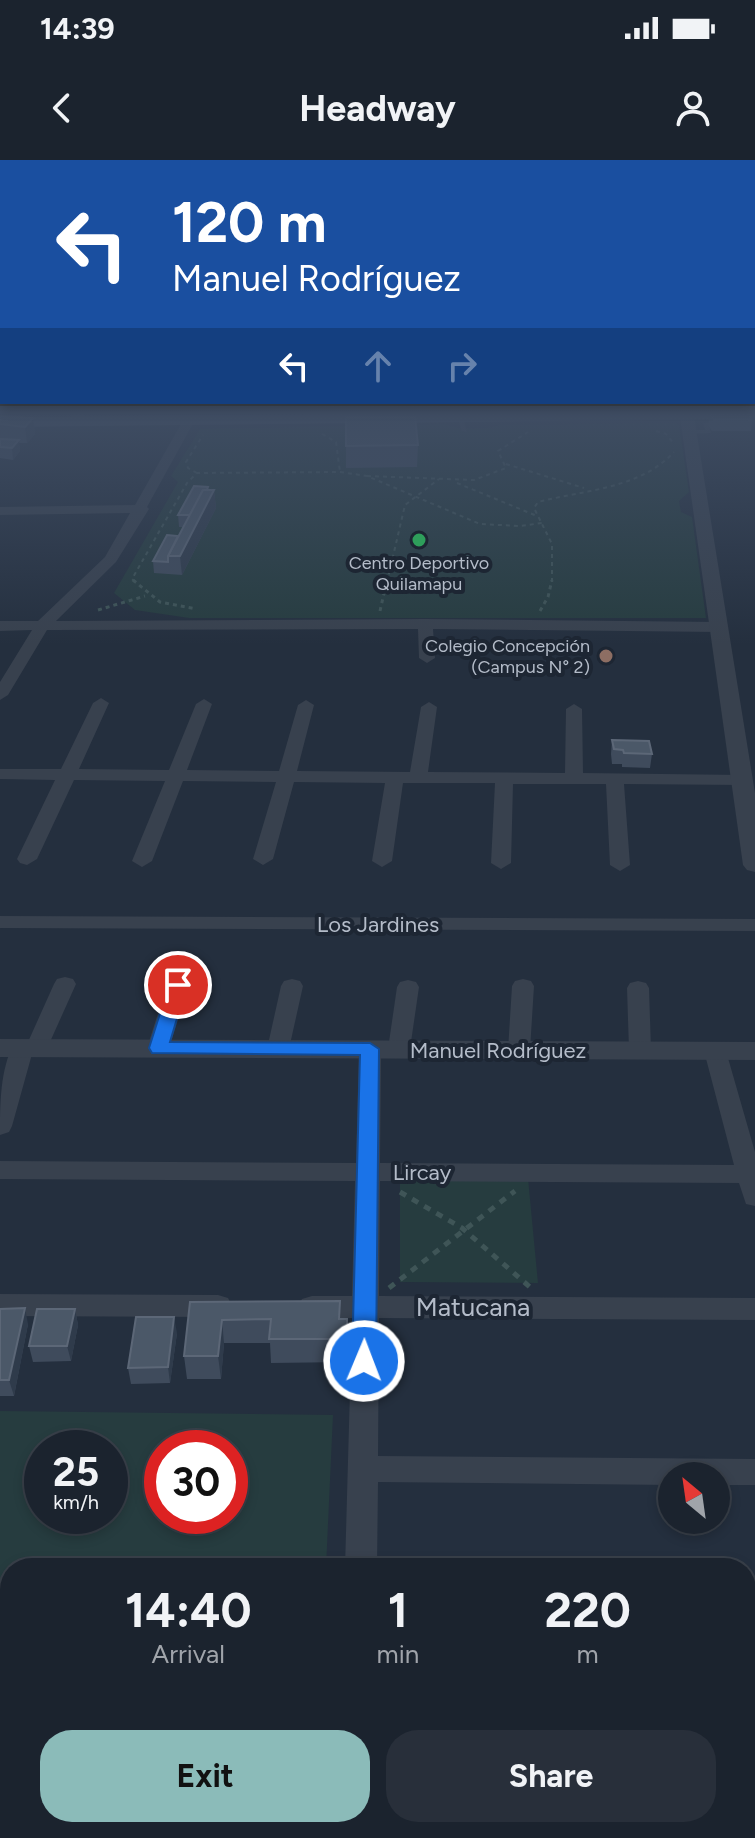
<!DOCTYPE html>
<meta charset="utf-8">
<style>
:root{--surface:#1b232e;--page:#282f3a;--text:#f1f3f6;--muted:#a0a4aa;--line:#39404a;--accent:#8bbbb9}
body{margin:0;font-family:Figtree,sans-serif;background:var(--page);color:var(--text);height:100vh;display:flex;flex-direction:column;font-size:30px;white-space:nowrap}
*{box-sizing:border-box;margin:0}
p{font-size:26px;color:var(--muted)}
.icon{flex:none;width:44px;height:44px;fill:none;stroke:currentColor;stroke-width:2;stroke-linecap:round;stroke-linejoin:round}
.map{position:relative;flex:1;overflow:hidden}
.panel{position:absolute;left:0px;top:1398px;width:756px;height:280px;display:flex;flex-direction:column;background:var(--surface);border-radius:32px 32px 0 0;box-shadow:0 4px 12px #0003,0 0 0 2px var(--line)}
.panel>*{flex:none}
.top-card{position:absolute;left:0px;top:0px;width:756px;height:244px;box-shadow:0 4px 12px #0003,0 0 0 2px var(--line);background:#1a4fa0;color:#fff;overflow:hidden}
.needle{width:52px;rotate:331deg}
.controls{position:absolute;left:658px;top:1302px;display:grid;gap:16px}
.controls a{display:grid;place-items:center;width:72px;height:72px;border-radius:50%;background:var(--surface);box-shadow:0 4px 12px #0003,0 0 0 2px var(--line);font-size:40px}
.speed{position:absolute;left:24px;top:1270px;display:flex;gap:16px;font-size:40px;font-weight:700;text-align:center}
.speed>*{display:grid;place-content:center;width:104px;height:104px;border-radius:50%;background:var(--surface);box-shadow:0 4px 12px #0003,0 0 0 2px var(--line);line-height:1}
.speed small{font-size:20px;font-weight:400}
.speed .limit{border:12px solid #d22;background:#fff;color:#111}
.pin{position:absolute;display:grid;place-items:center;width:68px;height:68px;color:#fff;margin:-34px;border:4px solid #fff;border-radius:50%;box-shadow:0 2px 8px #0007}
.me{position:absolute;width:88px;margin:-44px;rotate:1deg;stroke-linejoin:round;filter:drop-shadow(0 0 6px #0008)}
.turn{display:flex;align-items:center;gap:28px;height:168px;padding:0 40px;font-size:36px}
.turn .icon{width:104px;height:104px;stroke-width:2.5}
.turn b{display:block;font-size:56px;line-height:68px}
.lanes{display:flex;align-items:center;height:76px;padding:0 40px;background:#0003;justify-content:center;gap:40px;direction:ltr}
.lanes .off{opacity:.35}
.eta{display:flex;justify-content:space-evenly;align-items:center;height:136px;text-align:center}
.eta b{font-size:48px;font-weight:700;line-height:56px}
.cta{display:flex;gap:16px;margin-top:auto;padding:16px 40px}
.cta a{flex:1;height:92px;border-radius:32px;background:var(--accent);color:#111;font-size:32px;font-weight:700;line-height:92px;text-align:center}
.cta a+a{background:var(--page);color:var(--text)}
.status{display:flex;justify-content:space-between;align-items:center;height:56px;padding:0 40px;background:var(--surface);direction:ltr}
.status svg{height:22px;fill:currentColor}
header{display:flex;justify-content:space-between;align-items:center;height:104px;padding:0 40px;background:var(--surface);font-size:36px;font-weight:700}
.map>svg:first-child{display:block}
.green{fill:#263c3f;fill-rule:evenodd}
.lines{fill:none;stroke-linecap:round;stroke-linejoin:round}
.path-far2{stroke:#3f5557;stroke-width:2;stroke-dasharray:4 4;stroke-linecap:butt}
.path-far1{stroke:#3f5557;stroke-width:3;stroke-dasharray:4 4;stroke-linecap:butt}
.path{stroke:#3f5557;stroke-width:5;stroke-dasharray:7 7;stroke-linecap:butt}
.service{fill:#38414e;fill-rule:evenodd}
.minor{fill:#38414e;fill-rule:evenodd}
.tertiary{fill:#38414e;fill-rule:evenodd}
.secondary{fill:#465061;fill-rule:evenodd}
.wall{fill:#3f4b5c}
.shaded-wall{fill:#2f3b4b}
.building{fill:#4b5868;stroke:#5c6777;stroke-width:2}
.route{fill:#1a73e8;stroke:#114b97;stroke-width:2}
.leisure-dot{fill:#2e9e5b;stroke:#1d2633;stroke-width:3}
.education-dot{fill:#8d6e63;stroke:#1d2633;stroke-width:3}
.labels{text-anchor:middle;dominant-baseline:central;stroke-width:8;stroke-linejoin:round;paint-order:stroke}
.far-poi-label{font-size:18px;fill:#b4bcc9;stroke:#1d2633}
.street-label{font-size:22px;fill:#b4bcc9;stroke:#1d2633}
.near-street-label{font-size:26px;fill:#b4bcc9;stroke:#1d2633}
</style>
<div class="status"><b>14:39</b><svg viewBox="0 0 49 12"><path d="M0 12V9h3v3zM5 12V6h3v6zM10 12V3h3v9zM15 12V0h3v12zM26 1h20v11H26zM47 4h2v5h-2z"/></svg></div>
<header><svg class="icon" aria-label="back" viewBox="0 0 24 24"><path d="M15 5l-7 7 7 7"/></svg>Headway<svg class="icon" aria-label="person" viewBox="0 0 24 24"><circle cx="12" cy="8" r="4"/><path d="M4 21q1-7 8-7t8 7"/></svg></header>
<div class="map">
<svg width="755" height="1678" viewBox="0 0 755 1678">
<rect width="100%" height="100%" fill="#242f3e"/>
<g class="green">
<path d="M675 263 679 265 689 332 679 341 681 352 692 357 706 458H189L135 450 114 433 178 322 171 316 200 269 444 264C459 270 485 270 500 265Z"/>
<path d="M400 1017 528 1018 538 1123 400 1122Z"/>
<path d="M0 1251 333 1255 326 1408H10V1464H0ZM42 1288H110V1356H42ZM162 1288H230V1356H162Z"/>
</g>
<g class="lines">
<g class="path-far2">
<path d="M656 271 666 274 674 284"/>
<path d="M322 274 336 282 340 312"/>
<path d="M506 304 584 328"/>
<path d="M197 313 188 308 186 302 203 275"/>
<path d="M367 316 474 320 506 308 498 291 528 272"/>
<path d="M457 323 537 356"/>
<path d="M135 422 132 419 187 323 197 313 340 312 367 316 480 364 520 366 542 363"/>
<path d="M387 422 405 345 439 319"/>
<path d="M552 422V384L534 348 538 342C584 330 640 329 674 292"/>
</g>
<g class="path-far1">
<path d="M133 420 160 442 196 449"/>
<path d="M98 450 145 436"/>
<path d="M380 451 387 420"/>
<path d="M540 451 548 437 552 420"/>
</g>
<g class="path">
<path d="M400 1032 462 1068 531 1128"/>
<path d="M389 1128 515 1031"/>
</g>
<g class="service">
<path d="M460 255 463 257 467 272 462 271 457 257Z"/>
<path d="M723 262 725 263V265L709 266 711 273 689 274 686 272 689 270H705L703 263Z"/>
</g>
<g class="minor">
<path d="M76 250H88L78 264H70L68 261Z"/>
<path d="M185 257 195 260 147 347 149 349 116 402 56 461 425 459 719 462 727 467 719 472 433 469 435 498 427 503 419 498 418 469 47 470 8 535 0 540V522L32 470 0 471V461H38L105 397 130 353 0 355V347L135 345Z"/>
<path d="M101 538 109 543 79 609 169 610 196 544 204 539 212 544 187 610 279 611 298 545 306 540 314 545 297 611 410 612 421 547 429 542 437 547 428 612 565 613 566 549 574 544 582 549 583 613 742 615 751 620 742 625 624 624 630 705 620 711 610 705 606 624H513L511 703 501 709 491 703 495 623H403L392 701 382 707 372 701 385 623 294 622 273 699 263 705 253 699 276 622 183 621 152 701 142 707 132 701 165 621 74 620 37 699 27 705 20 703 17 699 55 620 0 619V609H61L93 543Z"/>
<path d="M0 756 755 759V771L0 768Z"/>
<path d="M65 817 73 819 76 824 45 893 32 894 12 966 9 972 0 975C0 944 0 910 14 883L28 882 54 824 57 819Z"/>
<path d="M178 818 186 820 189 825 169 888 166 893H150L147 888 167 825 170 820Z"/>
<path d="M292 819 300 821 303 826 289 889 286 894H270L267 889 281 826 284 821Z"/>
<path d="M523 819 531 821 534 826 530 890 527 895H511L508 890 512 826 515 821Z"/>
<path d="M408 820 416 822 419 827 410 889 407 894H391L388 889 397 827 400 822Z"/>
<path d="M638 821 646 823 649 828 651 890 648 895H632L629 890 627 828 630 823Z"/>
<path d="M370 881 378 884 381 889 380 1003 734 1005 704 891 707 886H723L726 891 755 992V1046L746 1044 739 1023 380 1021 379 1136 755 1138V1160L379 1158 378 1296 755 1299V1325H716V1316H672V1325L378 1322 377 1408H345L352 1158H312L302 1155 298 1147 302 1139 312 1136H352L355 1021 0 1019V1001L356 1003 359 889 362 884Z"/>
<path d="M0 1134 218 1135 228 1138 232 1146 228 1154 218 1157 0 1156Z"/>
<rect x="0" y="1493" width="10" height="34"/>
<rect x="746" y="1498" width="9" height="34"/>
<path d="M339 1668H375L374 1678H338Z"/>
</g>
<g class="tertiary">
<path d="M679 250H693L755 633V712L747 710 743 705Z"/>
<path d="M0 879 755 882V900L0 897Z"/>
</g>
<path class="secondary" d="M755 250V259L0 267V257Z"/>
</g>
<g class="wall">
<path d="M710 254 752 259 751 271H712L708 265Z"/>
<path d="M0 256 33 258 35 274 27 283H19L20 291 13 300 0 298Z"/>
<path d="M346 257 418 285 417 307 346 308Z"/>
<path d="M208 330H214L216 348 182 415 154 413 153 401 178 376 183 367H179L178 355Z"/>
<path d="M612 580 652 594 650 608 622 607V604H612L611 594Z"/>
<path d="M190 1142 347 1159V1202L271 1203 270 1183H224L221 1219H187L184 1196Z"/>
<path d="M0 1149 28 1164 14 1236H0Z"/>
<path d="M75 1149 78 1165 71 1201 33 1202 29 1186Z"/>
<path d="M177 1173 170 1223 131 1224 128 1208Z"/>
</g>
<g class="shaded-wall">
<path d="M33 258 35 274 27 283 25 267Z"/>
<path d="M19 280 20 291 13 300 12 288Z"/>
<path d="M214 330 216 348 182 415 180 396Z"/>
<path d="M25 1148 28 1164 14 1236 9 1220Z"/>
<path d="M75 1149 78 1165 71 1201 67 1186Z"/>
<path d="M174 1157 177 1173 170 1223 168 1207Z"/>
<path d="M222 1160 224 1183 221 1219 218 1196Z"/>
</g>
<g class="building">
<path d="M748 253 752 259 714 260 710 254Z"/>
<path d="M0 256 33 258 25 267 0 264Z"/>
<path d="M346 257H415L418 285 346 286Z"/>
<path d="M0 279 19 280 12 288 0 287Z"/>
<path d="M194 326 208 327 207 330H203L190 355H178Z"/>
<path d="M203 330H214L180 396H168Z"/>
<path d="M167 375 178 376 168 396V402L153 401Z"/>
<path d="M612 580 649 581 652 594 624 593 623 590 614 589Z"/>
<path d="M340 1141 339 1159H347V1179H269L271 1159 222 1160 218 1196H184L190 1142Z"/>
<path d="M25 1148 9 1220H0V1149Z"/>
<path d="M37 1149H75L67 1186H29Z"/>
<path d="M136 1157H174L168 1207 128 1208Z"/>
</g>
<linearGradient id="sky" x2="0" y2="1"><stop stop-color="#141a22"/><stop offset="0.52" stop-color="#3f4d63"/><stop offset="1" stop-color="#3f4d63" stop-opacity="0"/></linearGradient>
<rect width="755" height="485" fill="url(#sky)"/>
<path class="route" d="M178 819 187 825 170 882 370 883 379 889 376 1201 372 1208 364 1211 356 1208 352 1201 360 895 152 893 149 888 169 825Z"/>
<circle class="leisure-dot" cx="419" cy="380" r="8"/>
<circle class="education-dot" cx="606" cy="496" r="8"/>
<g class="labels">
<g class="far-poi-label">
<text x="419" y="403">Centro Deportivo<tspan x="419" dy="21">Quilamapu</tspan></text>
<text x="590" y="486" text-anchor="end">Colegio Concepción<tspan x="590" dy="21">(Campus N° 2)</tspan></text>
</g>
<g class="street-label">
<text x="378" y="764">Los Jardines</text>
<text x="498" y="890">Manuel Rodríguez</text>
<text x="422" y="1012">Lircay</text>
</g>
<g class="near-street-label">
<text x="473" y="1147">Matucana</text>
</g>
</g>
</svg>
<div class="controls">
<a><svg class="needle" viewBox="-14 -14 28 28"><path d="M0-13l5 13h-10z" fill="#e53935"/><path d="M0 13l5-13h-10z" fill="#a0a4aa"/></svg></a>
</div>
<div class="speed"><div>25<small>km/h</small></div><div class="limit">30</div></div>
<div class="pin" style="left:178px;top:825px;background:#d93025"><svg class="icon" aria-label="arrive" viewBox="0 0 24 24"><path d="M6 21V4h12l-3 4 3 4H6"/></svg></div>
<svg class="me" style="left:364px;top:1201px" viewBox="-20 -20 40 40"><circle r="17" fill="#1a73e8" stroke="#fff" stroke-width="3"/><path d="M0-11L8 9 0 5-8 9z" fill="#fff"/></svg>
<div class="top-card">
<div class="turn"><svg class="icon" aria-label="left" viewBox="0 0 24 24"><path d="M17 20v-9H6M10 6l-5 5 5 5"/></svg><div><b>120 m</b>Manuel Rodríguez</div></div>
<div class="lanes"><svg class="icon" aria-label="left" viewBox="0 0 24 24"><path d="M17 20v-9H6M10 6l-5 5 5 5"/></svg><svg class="icon off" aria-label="ahead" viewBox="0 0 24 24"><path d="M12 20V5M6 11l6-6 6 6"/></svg><svg class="icon off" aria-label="right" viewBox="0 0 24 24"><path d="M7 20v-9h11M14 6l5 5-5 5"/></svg></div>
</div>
<section class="panel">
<div class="eta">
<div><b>14:40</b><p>Arrival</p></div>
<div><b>1</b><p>min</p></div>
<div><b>220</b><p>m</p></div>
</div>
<div class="cta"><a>Exit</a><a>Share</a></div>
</section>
</div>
